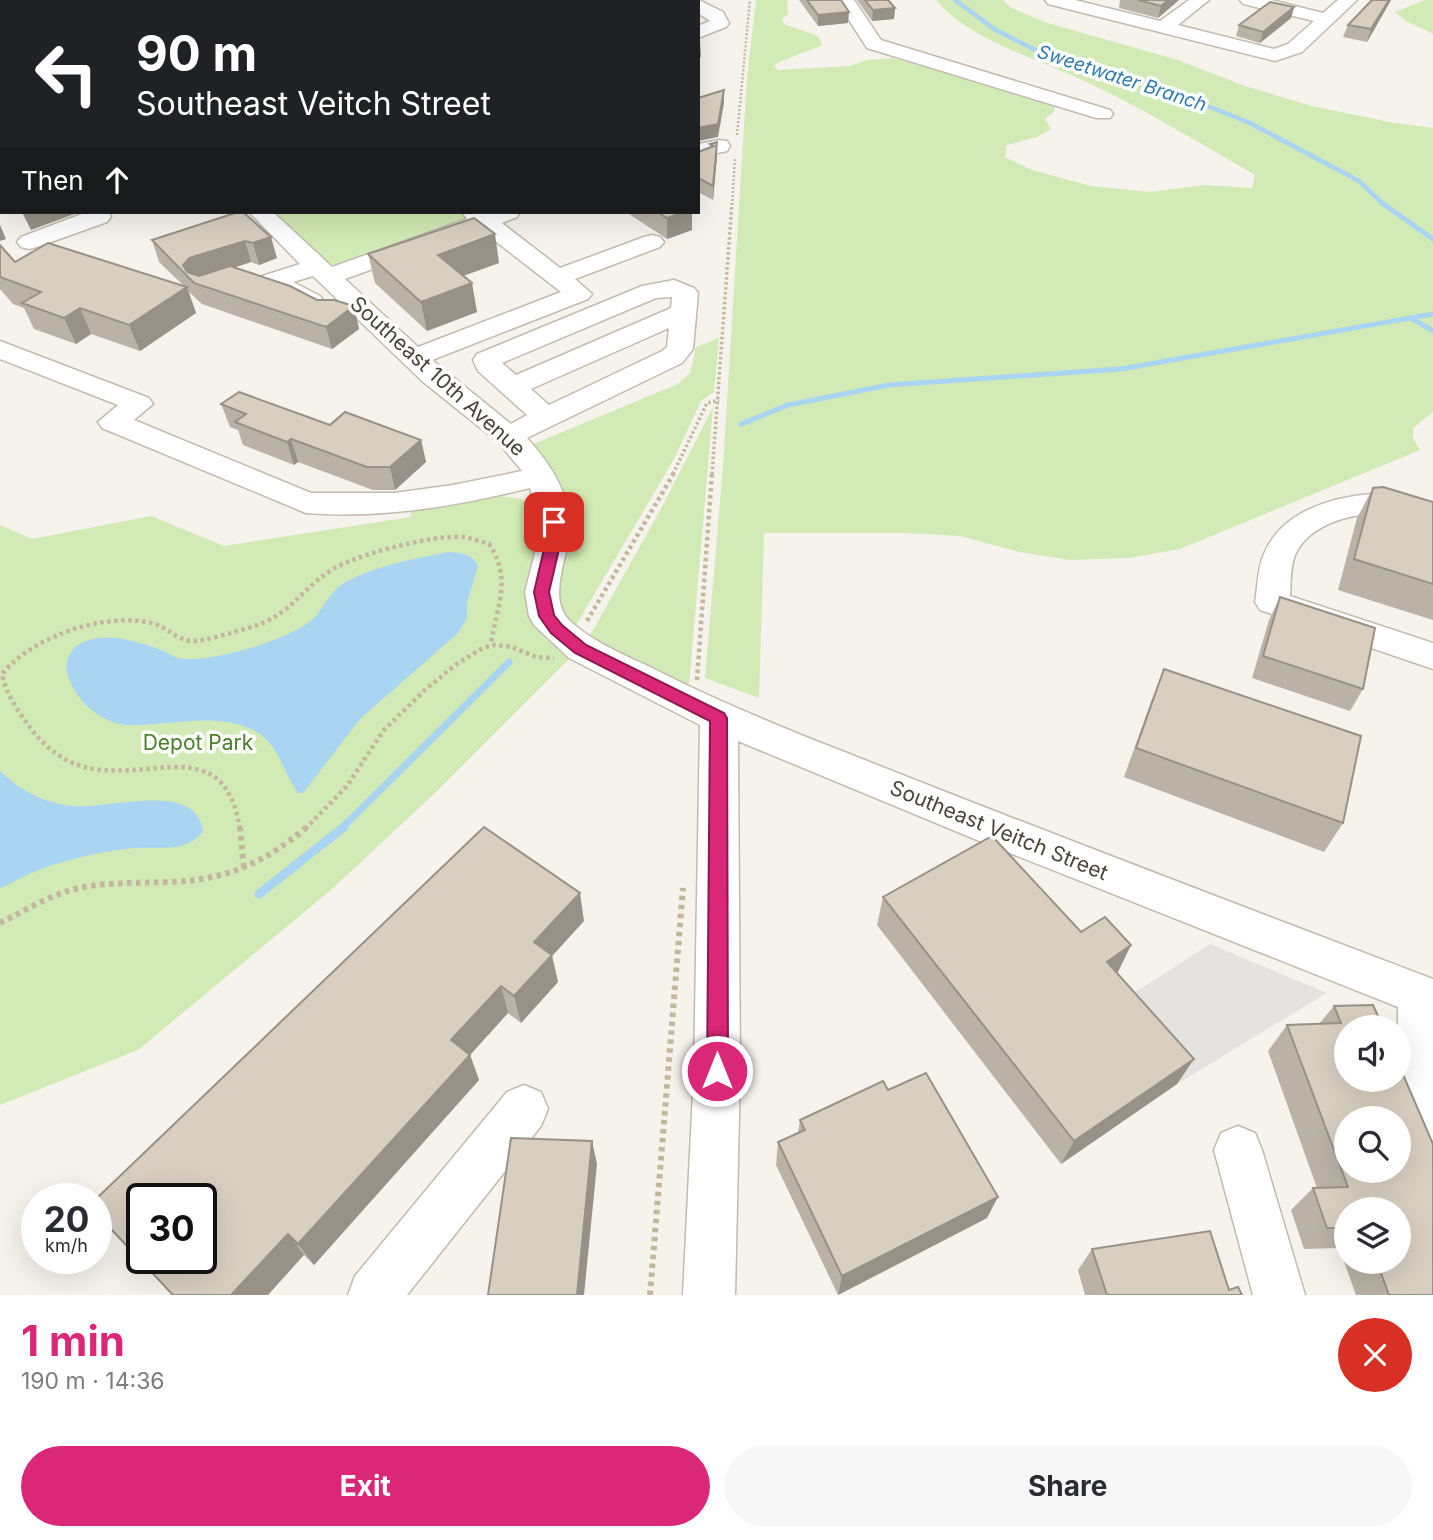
<!DOCTYPE html>
<meta charset="utf-8">
<style>
:root{--surface:#fff;--page:#f7f7f7;--text:#2b2b33;--muted:#7c7c81;--accent:#db2777}
body{margin:0;font-family:Inter,sans-serif;background:var(--page);color:var(--text);height:100vh;display:flex;flex-direction:column;font-size:26px;white-space:nowrap}
*{box-sizing:border-box;margin:0}
p{font-size:23px;color:var(--muted)}
.icon{flex:none;width:38px;height:38px;fill:none;stroke:currentColor;stroke-width:2;stroke-linecap:round;stroke-linejoin:round}
.map{position:relative;height:1295px;overflow:hidden}
.details{display:flex;flex-direction:column;background:var(--surface);flex:1}
.details>*{flex:none}
.top-card{position:absolute;left:0px;top:0px;width:700px;height:214px;box-shadow:0 7px 28px #0002;background:#202124;color:#fff;overflow:hidden}
.fabs{position:absolute;left:1334px;top:1015px;display:grid;gap:14px}
.fabs a{display:grid;place-items:center;width:77px;height:77px;border-radius:50%;background:var(--surface);box-shadow:0 7px 28px #0002;font-size:35px}
.speed{position:absolute;left:21px;top:1183px;display:flex;gap:14px;font-size:35px;font-weight:700;text-align:center}
.speed>*{display:grid;place-content:center;width:91px;height:91px;border-radius:50%;background:var(--surface);box-shadow:0 7px 28px #0002;line-height:1}
.speed small{font-size:18px;font-weight:400}
.speed .limit{border:4px solid #111;border-radius:10px;background:#fff;color:#111}
.pin{position:absolute;display:grid;place-items:center;width:60px;height:60px;color:#fff;margin:-30px;border-radius:14px;box-shadow:0 4px 10px #0006}
.me{position:absolute;width:77px;margin:-38px;rotate:0deg;stroke-linejoin:round;filter:drop-shadow(0 0 5px #0008)}
.turn{display:flex;align-items:center;gap:24px;height:147px;padding:0 21px;font-size:32px}
.turn .icon{width:91px;height:91px;stroke-width:2.5}
.turn b{display:block;font-size:49px;line-height:60px}
.then{display:flex;align-items:center;height:66px;padding:0 21px;background:#0003;gap:14px;font-size:26px}
.round{display:grid;place-items:center;flex:none;width:74px;height:74px;border-radius:37px;background:var(--page)}
.overview{display:flex;align-items:center;justify-content:space-between;height:119px;padding:0 21px}
h1{font-size:42px;font-weight:700;line-height:52px;color:var(--accent)}
.primary-button{display:flex;gap:14px;margin-top:auto;padding:14px 21px}
.primary-button a{flex:1;height:80px;border-radius:42px;background:var(--accent);color:#fff;font-size:28px;font-weight:700;line-height:80px;text-align:center}
.primary-button a+a{background:var(--page);color:var(--text)}
.map>svg:first-child{display:block}
.green{fill:#d2eab5}
.parking{fill:#e5e3e0}
.water{fill:#a9d4f2}
.lines{fill:none;stroke-linecap:round;stroke-linejoin:round}
.stream-far3{stroke:#a9d4f2;stroke-width:4.5}
.stream-far2{stroke:#a9d4f2;stroke-width:5}
.stream-far1{stroke:#a9d4f2;stroke-width:7}
.stream{stroke:#a9d4f2;stroke-width:9}
.minor-casing{stroke:#c2bbae;stroke-width:3}
.path-far3{stroke:#c4b79f;stroke-width:2.5;stroke-dasharray:2 2;stroke-linecap:butt}
.path-far2{stroke:#c4b79f;stroke-width:3.5;stroke-dasharray:2.5 2.5;stroke-linecap:butt}
.path-far1{stroke:#c4b79f;stroke-width:4.5;stroke-dasharray:3.5 3.5;stroke-linecap:butt}
.path{stroke:#c4b79f;stroke-width:6;stroke-dasharray:4.5 4.5;stroke-linecap:butt}
.minor{fill:#fff;fill-rule:evenodd}
.wall{fill:#bab2a6;fill-rule:evenodd}
.shaded-wall{fill:#979187}
.building{fill:#d8cfc1;stroke:#979187;stroke-width:2;fill-rule:evenodd}
.route{fill:#db2777;stroke:#8e194d;stroke-width:2}
.labels{text-anchor:middle;dominant-baseline:central;stroke-width:7;stroke-linejoin:round;paint-order:stroke}
.far-water-label{font-size:19px;font-style:italic;fill:#2e7ab2;stroke:#fff}
.street-label{font-size:21px;fill:#4b4439;stroke:#fff}
.park-label{font-size:21px;fill:#4a7f2a;stroke:#fff}
</style>
<div class="map">
<svg width="1433" height="1295" viewBox="0 0 1433 1295">
<rect width="100%" height="100%" fill="#f6f3ec"/>
<g class="green">
<path d="M756 0H787L788 15 782 18 784 24 818 36 823 45 779 62 774 66 778 70 849 66 867 60 892 58 1055 104 1054 112 1045 119 1051 129 1037 137 1007 145 1005 157 1032 170 1091 186 1150 192 1205 185 1252 188 1255 175C1198 142 1141 107 1080 79 1035 58 968 39 936 0H1003L1012 8 1044 22 1178 60 1242 85 1312 106 1394 123 1433 128V412L1413 428V438L1420 450 1180 549 1129 558 1069 560 1020 552 960 536 907 533H764L759 698 705 678 723 466 747 78Z"/>
<path d="M1425 0H1433V34L1406 21 1395 12Z"/>
<path d="M273 212H460L470 220 340 266 328 263Z"/>
<path d="M719 338 714 392 701 401 674 459 575 627 562 611 531 445 678 384 690 373 696 347Z"/>
<path d="M713 407 689 686 588 639 662 507Z"/>
<path d="M493 495 521 499 535 506 570 658 434 794 332 889 138 1050 0 1105V525L32 539 151 516 224 546 411 517V509Z"/>
</g>
<path class="parking" d="M1210 944 1327 993 1177 1084 1111 1008Z"/>
<g class="water">
<path d="M448 552C462 553 471 553 478 566L467 603V619L457 634 360 719 303 793H298L294 787C281 765 276 740 251 729 212 712 171 726 130 725 101 725 72 698 67 671 65 663 69 653 75 647 98 629 135 640 161 650 169 653 175 659 185 659 215 661 294 639 315 617 326 604 331 590 346 582 377 565 415 559 448 552Z"/>
<path d="M0 771C21 791 42 802 72 806 107 810 196 779 203 831 187 854 156 846 133 848 98 852 62 860 29 874 19 878 10 885 0 888Z"/>
</g>
<g class="lines">
<path class="stream-far3" d="M955 0 994 29 1041 53 1160 87 1250 123 1359 181 1384 205"/>
<g class="stream-far2">
<path d="M1382 203 1433 239"/>
<path d="M1411 318 1433 331"/>
<path d="M741 424 788 405 889 385 1121 369 1433 314"/>
</g>
<path class="stream-far1" d="M341 829 509 662"/>
<path class="stream" d="M259 894 344 827"/>
<g class="minor-casing">
<g id="minor">
<path d="M344 0H362L364 2H345Z"/>
<path d="M389 0H412L387 2Z"/>
<path d="M508 0H527L529 2H509Z"/>
<path d="M651 0H670L672 2H652Z"/>
<path d="M699 0 723 12 729 23 726 27 698 38V26L710 21 698 13V2H691Z"/>
<path d="M836 0H854L881 40 1110 110 1113 114 1110 118H1096L867 48Z"/>
<path d="M1045 0H1075L1160 21 1189 0H1209L1178 25 1274 49 1288 44 1314 21 1243 4 1240 0H1271L1323 13 1338 0H1357L1302 52 1275 61 1048 4Z"/>
<path d="M0 51 2 52V66L0 65Z"/>
<rect x="0" y="101" width="2" height="12"/>
<path d="M719 140 727 141 730 146 727 151 698 157V144Z"/>
<path d="M2 191V205L0 206V192Z"/>
<path d="M87 212H109L111 217 107 222 37 247 29 249 21 247 17 242 21 237Z"/>
<path d="M249 212H273L332 267 467 219 462 212H520L517 217 502 223 560 268 644 237 652 235 660 237 664 242 660 247 575 279 592 294 588 299 432 360 511 424 527 415 478 371 473 360 477 354 642 286 674 280 694 288 698 293 693 349 682 363 527 438C548 461 568 490 570 523 571 553 545 597 570 621 594 643 625 655 654 669 715 700 778 726 842 751 1038 829 1236 904 1433 979V1151L1416 1144 1392 1080H1398V1007L977 840 738 741 740 1071 735 1295H683L694 1071 700 725 569 658 534 625 529 616 525 592 536 549 538 521 530 488C456 506 383 519 306 513L102 428 98 422 118 405 0 359V341L149 398 153 404 134 420 311 493H394L453 485 522 471 498 442 422 381 313 276 293 282 320 296 324 301 320 306 311 309 302 306 262 286 258 281 262 276 300 264ZM481 230 561 292 418 347 345 279ZM672 297 671 308 516 375 502 363 656 298ZM669 328 667 347 662 351 549 405 531 389Z"/>
<path d="M1372 494 1392 496 1433 508V529C1418 525 1402 517 1386 515 1356 511 1311 523 1296 553 1290 565 1291 582 1290 596L1433 643V669L1260 610 1255 602C1258 586 1257 569 1264 554 1281 512 1331 497 1372 494Z"/>
<path d="M524 1085 541 1092 548 1109 541 1126 407 1295H348L355 1276 507 1092Z"/>
<path d="M1238 1126 1255 1133 1262 1150 1305 1295H1253L1214 1150 1221 1133Z"/>
</g>
</g>
<g class="path-far3">
<path d="M737 135 750 0"/>
<path d="M732 205 735 158"/>
</g>
<g class="path-far2">
<path d="M673 474 707 403 719 400"/>
<path d="M712 474 732 203"/>
</g>
<g class="path-far1">
<path d="M587 621 674 473"/>
<path d="M697 680 712 473"/>
<path d="M240 829C225 735 157 779 94 769 67 765 44 748 29 726 18 711 5 692 2 674 33 636 105 612 152 623 165 626 177 640 191 641 204 642 233 632 248 628 291 616 297 593 330 571 353 555 435 534 463 537 472 538 481 542 489 544 513 580 496 607 491 645"/>
<path d="M305 829 347 786 383 731 426 689 458 663 483 648 494 645 512 647 536 657 554 658"/>
</g>
<g class="path">
<path d="M240 827 244 869"/>
<path d="M0 923C27 910 54 892 84 887 113 882 141 883 170 882 227 880 264 863 307 827"/>
<path d="M650 1295 683 888"/>
</g>
<use href="#minor" class="minor"/>
</g>
<g class="wall">
<path d="M133 0H279L280 2H134Z"/>
<rect x="412" y="0" width="88" height="2"/>
<path d="M799 0H841L848 23 818 26Z"/>
<path d="M857 0H888L895 8 894 19 872 21Z"/>
<path d="M1120 0H1179L1158 18 1119 8Z"/>
<path d="M1372 0H1391L1367 42 1343 37 1348 25Z"/>
<path d="M1294 7 1291 18 1260 43 1236 36 1239 25Z"/>
<path d="M717 142V156L713 200 698 192V152L710 148V144Z"/>
<path d="M238 212 277 258 259 265 251 262 234 268 317 300 354 306 359 329 332 349 202 304 188 291 196 313 140 351 91 334 76 344 34 329 24 308 13 304 0 289V245L15 262 184 286 159 262 152 240Z"/>
<path d="M626 212H692V230L667 239Z"/>
<path d="M368 254 499 263 463 276 477 312 427 331 375 283Z"/>
<path d="M221 404 330 425 421 440 426 462 395 490H373L298 462 294 465 243 445 238 430 230 427Z"/>
<path d="M1373 488 1433 502V620L1338 590 1357 518Z"/>
<path d="M1280 597 1363 689 1350 711 1252 678 1269 620Z"/>
<path d="M1164 669 1343 823 1324 852 1124 777 1152 699Z"/>
<path d="M883 897 1081 932 1131 945 1116 973 1194 1059 1177 1084 1061 1164 877 925Z"/>
<path d="M584 921 552 956 558 982 521 1023 508 1013 470 1055 479 1080 314 1265 304 1255 96 1213Z"/>
<path d="M1373 1005 1433 1295H1356L1339 1248 1304 1249 1291 1210 1313 1188H1317L1268 1051 1287 1025 1319 1024 1334 1006ZM1346 1209 1398 1262H1346Z"/>
<path d="M888 1090 987 1218 838 1295 776 1165 778 1142 798 1134 800 1120Z"/>
<path d="M1092 1249 1229 1290 1242 1295H1085L1078 1270Z"/>
</g>
<g class="shaded-wall">
<path d="M271 0H279L280 2H263Z"/>
<path d="M1168 0H1179L1158 18 1161 6Z"/>
<path d="M1389 0H1391L1367 42 1371 29Z"/>
<path d="M1294 7 1291 18 1260 43 1263 32Z"/>
<path d="M895 8 894 19 872 21 873 10Z"/>
<path d="M849 12 848 23 818 26V15Z"/>
<path d="M700 41 701 57 698 58V42Z"/>
<path d="M724 90V103L718 137 698 141V128Z"/>
<path d="M717 142V156L713 200V186Z"/>
<path d="M22 212H80L31 230Z"/>
<path d="M684 212H692V230L667 239V218Z"/>
<path d="M0 225 6 239 0 241Z"/>
<path d="M495 234 499 263 443 283 438 255Z"/>
<path d="M271 237 277 258 259 265 253 243Z"/>
<path d="M245 241 251 262 196 279 194 282 183 265 189 258Z"/>
<path d="M472 283 477 312 427 331 421 302Z"/>
<path d="M187 287 196 313 140 351 129 325Z"/>
<path d="M354 306 359 329 332 349 326 327Z"/>
<path d="M80 308 91 334 76 344 64 318Z"/>
<path d="M291 439 298 462 294 465 287 442Z"/>
<path d="M421 440 426 462 395 490 390 467Z"/>
<path d="M580 893 584 921 552 956 558 982 521 1023 514 996 534 942Z"/>
<path d="M1131 945 1118 972 1094 989 1107 962Z"/>
<path d="M501 986 508 1013 460 1066 451 1040Z"/>
<path d="M470 1055 479 1080 314 1265 298 1244Z"/>
<path d="M1194 1059 1177 1084 1061 1164 1074 1141Z"/>
<path d="M592 1141 597 1164 584 1295H577Z"/>
<path d="M998 1197 987 1218 838 1295 842 1276Z"/>
<path d="M288 1234 304 1255 268 1295H231Z"/>
</g>
<g class="building">
<path d="M149 0H271L263 2H151Z"/>
<path d="M430 0H496L490 2H433Z"/>
<path d="M807 0H841L849 12 818 15Z"/>
<path d="M865 0H888L895 8 873 10Z"/>
<path d="M1138 0H1168L1161 6Z"/>
<path d="M1372 0H1389L1371 29 1348 25Z"/>
<path d="M1270 2 1294 7 1263 32 1239 25Z"/>
<path d="M724 90 718 124 698 128V98Z"/>
<path d="M717 142 713 186 698 178V152L714 146 710 144Z"/>
<path d="M238 212H243L271 237 253 243 245 241 189 258 183 265 187 272 199 276 230 266 290 286 317 300H334L354 306 326 327 194 283 152 240Z"/>
<path d="M657 212H684L667 218Z"/>
<path d="M474 218 495 234 438 255 472 283 421 302 368 254Z"/>
<path d="M48 243 187 287 129 325 80 308 64 318 22 303 41 292 0 277V245L15 262Z"/>
<path d="M239 392 330 425 345 412 421 440 390 467H367L291 439 287 442 235 422 246 414 221 404Z"/>
<path d="M1383 487 1433 502V584L1354 559 1373 488Z"/>
<path d="M1280 597 1375 628 1363 689 1263 656Z"/>
<path d="M1164 669 1361 736 1343 823 1136 748Z"/>
<path d="M484 827 580 893 534 942 552 955 514 996 501 986 451 1040 470 1055 298 1244 288 1234 231 1295H173L96 1213V1199ZM142 1199H201V1258H142Z"/>
<path d="M992 836 1081 932 1105 917 1131 945 1107 962 1194 1059 1074 1141 883 897Z"/>
<path d="M1373 1005 1383 1027H1346V1080H1398V1063L1433 1144V1295H1389L1377 1262H1398V1209H1346V1228H1327L1313 1188 1348 1187 1287 1025 1341 1023 1334 1006ZM1346 1118H1398V1171H1346Z"/>
<path d="M926 1073 998 1197 842 1276 778 1142 805 1130 800 1120 883 1081 888 1090Z"/>
<path d="M511 1138 592 1141 577 1295H488Z"/>
<path d="M1210 1231 1229 1290 1238 1287 1242 1295H1107L1092 1249Z"/>
</g>
<path class="route" d="M554 517 561 522 559 549 549 592 554 615 562 625 586 645 724 713 727 718 728 1071 725 1078 717 1081 710 1078 707 1071 710 721 575 653 551 633 539 616 534 592 544 549 547 522Z"/>
<g class="labels">
<g class="far-water-label">
<text transform="translate(1122 78) rotate(18)">Sweetwater Branch</text>
</g>
<g class="street-label">
<text transform="translate(438 376) rotate(42)">Southeast 10th Avenue</text>
<text transform="translate(999 830) rotate(22)">Southeast Veitch Street</text>
</g>
<g class="park-label">
<text x="198" y="742">Depot Park</text>
</g>
</g>
</svg>
<div class="fabs">
<a><svg class="icon" aria-label="sound" viewBox="0 0 24 24"><path d="M4 9h4l5-4v14l-5-4H4zM17 9q2 3 0 6"/></svg></a>
<a><svg class="icon" aria-label="search" viewBox="0 0 24 24"><circle cx="10" cy="10" r="6"/><path d="M15 15l6 6"/></svg></a>
<a><svg class="icon" aria-label="layers" viewBox="0 0 24 24"><path d="M12 4l9 5-9 5-9-5zM3 14l9 5 9-5"/></svg></a>
</div>
<div class="speed"><div>20<small>km/h</small></div><div class="limit">30</div></div>
<div class="pin" style="left:554px;top:522px;background:#d93025"><svg class="icon" aria-label="arrive" viewBox="0 0 24 24"><path d="M6 21V4h12l-3 4 3 4H6"/></svg></div>
<svg class="me" style="left:717px;top:1071px" viewBox="-20 -20 40 40"><circle r="17" fill="#db2777" stroke="#fff" stroke-width="3"/><path d="M0-11L8 9 0 5-8 9z" fill="#fff"/></svg>
<div class="top-card">
<div class="turn"><svg class="icon" aria-label="left" viewBox="0 0 24 24"><path d="M17 20v-9H6M10 6l-5 5 5 5"/></svg><div><b>90 m</b>Southeast Veitch Street</div></div>
<div class="then">Then<svg class="icon" aria-label="ahead" viewBox="0 0 24 24"><path d="M12 20V5M6 11l6-6 6 6"/></svg></div>
</div>
</div>
<section class="details">
<div class="overview"><div><h1>1 min</h1><p>190 m · 14:36</p></div><a class="round" style="background:#d93025;color:#fff"><svg class="icon" aria-label="close" viewBox="0 0 24 24"><path d="M6 6l12 12M18 6L6 18"/></svg></a></div>
<div class="primary-button"><a>Exit</a><a>Share</a></div>
</section>
